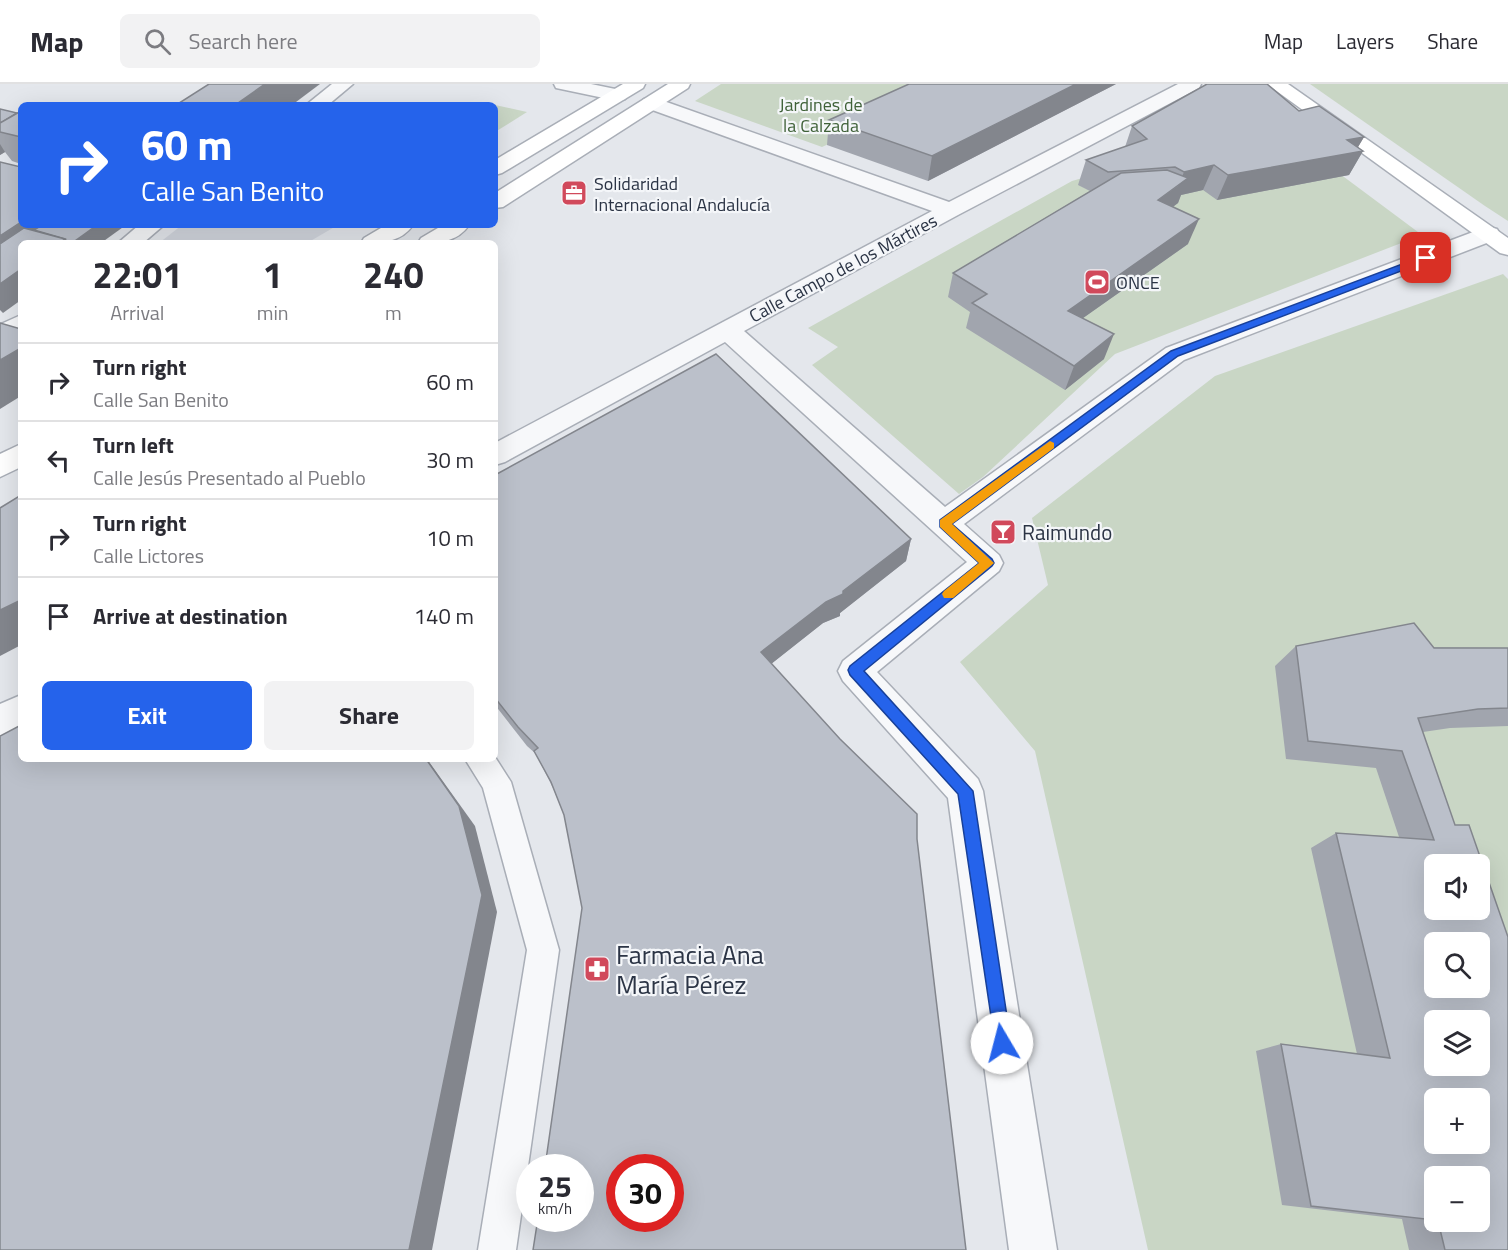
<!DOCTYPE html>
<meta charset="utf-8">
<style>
:root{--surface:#fff;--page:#f2f2f3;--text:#2b2b33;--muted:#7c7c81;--line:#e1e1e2;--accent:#2563eb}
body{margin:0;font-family:"Titillium Web",sans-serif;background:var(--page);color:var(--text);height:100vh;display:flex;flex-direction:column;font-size:22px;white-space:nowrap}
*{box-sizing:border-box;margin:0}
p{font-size:20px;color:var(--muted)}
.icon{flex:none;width:33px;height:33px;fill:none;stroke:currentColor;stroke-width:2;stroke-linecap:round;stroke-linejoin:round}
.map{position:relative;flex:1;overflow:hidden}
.panel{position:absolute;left:18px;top:156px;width:480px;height:522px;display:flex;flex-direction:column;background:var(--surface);border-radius:9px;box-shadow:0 6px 24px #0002}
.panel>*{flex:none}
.top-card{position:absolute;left:18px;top:18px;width:480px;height:126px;border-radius:9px;box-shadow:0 6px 24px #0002;background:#2563eb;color:#fff;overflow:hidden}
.buttons{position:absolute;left:1424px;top:770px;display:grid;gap:12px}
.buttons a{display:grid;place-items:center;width:66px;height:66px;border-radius:9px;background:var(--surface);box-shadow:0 6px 24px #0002;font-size:30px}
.speed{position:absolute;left:516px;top:1070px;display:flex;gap:12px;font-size:30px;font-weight:700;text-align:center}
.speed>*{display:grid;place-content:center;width:78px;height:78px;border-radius:50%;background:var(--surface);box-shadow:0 6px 24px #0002;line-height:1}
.speed small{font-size:15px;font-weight:400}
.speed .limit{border:9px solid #d22;background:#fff;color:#111}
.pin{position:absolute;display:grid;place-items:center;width:51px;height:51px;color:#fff;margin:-26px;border-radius:12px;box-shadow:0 3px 9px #0006}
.me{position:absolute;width:66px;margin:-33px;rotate:352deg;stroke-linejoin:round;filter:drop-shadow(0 0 4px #0008)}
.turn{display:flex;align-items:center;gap:21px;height:126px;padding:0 24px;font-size:27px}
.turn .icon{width:78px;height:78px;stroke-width:2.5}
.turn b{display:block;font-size:42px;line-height:51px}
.eta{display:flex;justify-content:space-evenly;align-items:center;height:102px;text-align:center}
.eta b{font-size:36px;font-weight:700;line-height:42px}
.action{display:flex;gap:12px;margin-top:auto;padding:12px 24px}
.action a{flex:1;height:69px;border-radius:9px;background:var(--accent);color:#fff;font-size:24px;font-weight:700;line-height:69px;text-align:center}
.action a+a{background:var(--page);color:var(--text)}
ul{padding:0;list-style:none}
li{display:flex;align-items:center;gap:18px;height:78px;padding:0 24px;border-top:2px solid var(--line)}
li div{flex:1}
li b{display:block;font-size:22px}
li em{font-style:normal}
header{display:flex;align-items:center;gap:36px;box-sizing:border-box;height:84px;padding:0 30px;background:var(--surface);border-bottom:2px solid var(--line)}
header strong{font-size:28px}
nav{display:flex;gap:33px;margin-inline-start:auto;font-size:21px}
.search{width:420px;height:54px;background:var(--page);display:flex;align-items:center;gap:15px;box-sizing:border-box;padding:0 21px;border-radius:9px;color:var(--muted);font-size:22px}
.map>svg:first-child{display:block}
.built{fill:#d2d6de}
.green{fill:#c9d6c5;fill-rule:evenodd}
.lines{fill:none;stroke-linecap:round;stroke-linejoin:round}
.pedestrian-casing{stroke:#a9aeb7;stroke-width:3}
.minor-casing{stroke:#a9aeb7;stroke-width:3}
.secondary-casing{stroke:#a9aeb7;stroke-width:3}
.pedestrian{fill:#f7f8fa;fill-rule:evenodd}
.minor{fill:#f7f8fa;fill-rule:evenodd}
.secondary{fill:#fff;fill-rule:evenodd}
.wall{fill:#a1a5ae;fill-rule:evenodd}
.shaded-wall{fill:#83868d}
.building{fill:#bbc0ca;stroke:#83868d;stroke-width:1.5;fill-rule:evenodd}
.route{fill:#2563eb;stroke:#184099;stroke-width:1.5}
.slow{fill:#f59e0b}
.labels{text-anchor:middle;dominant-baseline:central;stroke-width:4.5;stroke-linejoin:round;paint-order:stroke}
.far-park-label{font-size:18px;fill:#3f6138;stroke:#f4f6f9}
.far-poi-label{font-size:18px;fill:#2b3445;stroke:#f4f6f9;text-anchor:start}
.far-street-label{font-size:18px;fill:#2b3445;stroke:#f4f6f9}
.poi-label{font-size:21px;fill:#2b3445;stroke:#f4f6f9;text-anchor:start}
.near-poi-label{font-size:26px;fill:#2b3445;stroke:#f4f6f9;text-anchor:start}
</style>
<header>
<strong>Map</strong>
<div class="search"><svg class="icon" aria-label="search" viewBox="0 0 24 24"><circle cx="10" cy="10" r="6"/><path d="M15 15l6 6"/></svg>Search here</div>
<nav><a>Map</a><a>Layers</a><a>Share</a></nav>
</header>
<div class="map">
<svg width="1508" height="1166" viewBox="0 0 1508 1166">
<rect width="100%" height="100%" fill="#e4e7ec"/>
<path class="built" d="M182 141H338L307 159H159Z"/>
<g class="green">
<path d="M721 0H958L822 63 695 17Z"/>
<path d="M1310 0H1508V137L1485 122Z"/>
<path d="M495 21 527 28 495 48Z"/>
<path d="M1134 79 1336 87 1422 151 1115 270 983 393 959 410 812 281 838 263 808 244 1072 97Z"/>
<path d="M1503 190 1508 195V1166H1148L1035 667 960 578 1048 501 1032 434 1215 292ZM1434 780H1479V825H1434ZM1434 858H1479V903H1434ZM1434 936H1479V981H1434ZM1434 1014H1479V1059H1434ZM1434 1092H1479V1137H1434Z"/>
</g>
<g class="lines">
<g class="pedestrian-casing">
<path id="pedestrian" d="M495 673 511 698 559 866 516 1166H478L527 866 483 704 465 675Z"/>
</g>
<g class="minor-casing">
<g id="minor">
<path d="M332 0H353L328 21H306Z"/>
<path d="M554 0H591L625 7 627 11 625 15 618 17 556 4Z"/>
<path d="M1178 0H1201L1199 4 958 131 744 247 945 423 1166 264 1481 145 1489 143 1497 145 1500 150 1497 155 1184 276 964 440 999 471 1003 479 999 487 877 588 978 695 983 707 1057 1166H1009L948 714 843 597 838 587 843 577 967 478 725 258 505 378 495 381V359L932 127 644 23 641 19 644 15H658L949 118Z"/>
<path d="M139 141H164L143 159H118Z"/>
<path d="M21 231V250L10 254 1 252V240Z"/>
<path d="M21 611V643L0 652V620Z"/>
</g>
</g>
<g class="secondary-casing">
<g id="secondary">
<path d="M623 0H645L643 4 502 89 495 91V76Z"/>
<path d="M668 0H690L688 4 503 123 495 124V109Z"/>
<path d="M1267 0H1288L1508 154V171L1500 169Z"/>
<path d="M386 141H413C401 159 380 159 361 159L364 154Z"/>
<path d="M443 141H469C457 159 437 159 418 159L421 154Z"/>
<path d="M21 360V383L0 393V370Z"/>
</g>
</g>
<use href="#pedestrian" class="pedestrian"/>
<use href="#minor" class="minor"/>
<use href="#secondary" class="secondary"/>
</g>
<g class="wall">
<path d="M1116 0 928 97 827 61 829 36Z"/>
<path d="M0 25 18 29 21 27V80L12 77 5 68 0 71Z"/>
<path d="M1299 27 1364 53 1358 63 1363 67 1349 91 1217 116 1203 106 1181 111 1178 119 1173 123 1188 160 1083 234 1104 275 1065 306 966 244 970 228 948 213 953 189 1090 107 1078 101 1086 76 1125 63 1132 42Z"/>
<path d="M495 391 911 455 906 477 840 529V532L823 539 772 579 582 824 564 731 553 704 536 670 527 662 495 621Z"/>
<path d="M1296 562 1508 564V642L1450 644 1423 648 1508 1166H1409L1402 1135 1282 1121 1256 967 1281 960 1357 970 1311 764 1336 749 1399 753 1376 684 1286 675 1275 582ZM1434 1092 1479 1137H1434Z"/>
</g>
<g class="shaded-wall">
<path d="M265 0H320L292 21H235Z"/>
<path d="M1076 0H1116L928 97 932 72Z"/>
<path d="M1364 53 1355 68 1363 67 1349 91 1217 116 1228 91 1347 56Z"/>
<path d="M0 60 5 68 0 71Z"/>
<path d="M1214 81 1203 106 1181 111 1178 119 1148 141 1158 116 1178 102 1184 88Z"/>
<path d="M1199 135 1188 160 1059 251 1068 227Z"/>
<path d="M21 138V141H71L0 190V152Z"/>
<path d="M97 141H126L101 159H72Z"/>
<path d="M65 155 68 159H59Z"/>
<path d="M21 185V216L3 229 0 226V200Z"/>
<path d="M1114 250 1104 275 1065 306 1074 282Z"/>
<path d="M21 264V312L0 325V276Z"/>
<path d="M911 455 906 477 840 529V532L823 539 761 588V568L826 518 843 507Z"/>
<path d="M21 516V561L0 572V526Z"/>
<path d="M426 675H427L475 742 497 828 432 1166H409Z"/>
</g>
<g class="building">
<path d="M209 0H265L235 21H176Z"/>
<path d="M909 0H1076L932 72 829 36Z"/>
<path d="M1207 0H1267L1299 27 1319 22 1364 53 1347 56 1363 67 1228 91 1214 81 1184 88 1175 83 1108 88 1086 76 1147 55 1132 42Z"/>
<path d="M0 25 17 29 0 39Z"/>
<path d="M21 27V53L0 48V39Z"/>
<path d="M0 78 21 83V138L0 152Z"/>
<path d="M1167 86 1188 94 1158 116 1199 135 1068 227 1114 250 1074 282 972 219 987 210 953 189 1121 89Z"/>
<path d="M42 141H97L72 159H68L65 155 34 146Z"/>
<path d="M24 144 65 155 59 159H21V185L0 200V160Z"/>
<path d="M0 239 21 245V264L0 276Z"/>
<path d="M716 270 911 455 843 507V510L826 518 761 568 840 655 917 730V755L966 1166H533L538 1134H580V1083H545L582 824 564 731 551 698 534 667 538 664 518 643 495 614V391ZM620 1083H670V1134H620Z"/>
<path d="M21 411V516L0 526V424Z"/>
<path d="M1414 539 1434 564H1508V624L1478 625 1418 634 1455 741H1469L1508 853V1166H1445L1438 1137H1479V1092H1434V1136L1311 1122 1281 960 1390 974 1336 749 1434 756 1402 667 1308 657 1296 562ZM1434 780H1479V825H1434ZM1434 858H1479V903H1434ZM1434 936H1479V981H1434ZM1434 1014H1479V1059H1434Z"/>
<path d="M21 641V675H426L459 722 482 811 409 1166H0V652Z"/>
</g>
<path class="route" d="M1426 171 1431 174 1430 176 1178 272 952 440 992 475 994 479 992 482 864 587 973 707 1011 959 1008 966 1002 968 996 966 958 710 850 591 848 586 850 582 979 479 940 443V436L1171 267Z"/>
<path class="slow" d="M1050 357 1054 359V364L952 440 994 479 953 514H944L942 510 944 507 979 479 940 443V436Z"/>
<defs>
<g id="office-square" transform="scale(1.35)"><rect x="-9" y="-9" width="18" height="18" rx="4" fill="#d1495b" stroke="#f4f6f9"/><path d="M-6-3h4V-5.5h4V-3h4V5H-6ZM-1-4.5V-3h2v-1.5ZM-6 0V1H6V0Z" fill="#fff"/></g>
<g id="stadium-square" transform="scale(1.35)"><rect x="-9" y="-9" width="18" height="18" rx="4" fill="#d1495b" stroke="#f4f6f9"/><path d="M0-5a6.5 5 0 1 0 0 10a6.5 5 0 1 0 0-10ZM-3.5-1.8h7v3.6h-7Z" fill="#fff"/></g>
<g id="bar-square" transform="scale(1.35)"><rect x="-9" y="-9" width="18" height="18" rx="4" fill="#d1495b" stroke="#f4f6f9"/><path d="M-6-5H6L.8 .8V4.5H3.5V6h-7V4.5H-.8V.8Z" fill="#fff"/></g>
<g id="pharmacy-square" transform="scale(1.35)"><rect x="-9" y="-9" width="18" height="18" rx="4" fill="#d1495b" stroke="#f4f6f9"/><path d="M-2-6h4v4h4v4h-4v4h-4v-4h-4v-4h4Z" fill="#fff"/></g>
</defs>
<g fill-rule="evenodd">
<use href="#office-square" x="574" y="109"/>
<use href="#stadium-square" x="1097" y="198"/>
<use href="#bar-square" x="1003" y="448"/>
<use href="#pharmacy-square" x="597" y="885"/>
</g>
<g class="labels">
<g class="far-park-label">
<text x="821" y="20">Jardines de<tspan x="821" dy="21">la Calzada</tspan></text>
</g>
<g class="far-poi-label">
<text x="594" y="99">Solidaridad<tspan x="594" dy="21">Internacional Andalucía</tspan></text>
<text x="1116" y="198">ONCE</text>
</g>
<g class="far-street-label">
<text transform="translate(843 184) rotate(-28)">Calle Campo de los Mártires</text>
</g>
<g class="poi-label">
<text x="1022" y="448">Raimundo</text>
</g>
<g class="near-poi-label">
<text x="616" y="870">Farmacia Ana<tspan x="616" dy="30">María Pérez</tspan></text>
</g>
</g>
</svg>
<div class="buttons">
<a><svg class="icon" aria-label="sound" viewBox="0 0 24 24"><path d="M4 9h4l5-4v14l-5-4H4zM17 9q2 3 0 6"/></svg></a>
<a><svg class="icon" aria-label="search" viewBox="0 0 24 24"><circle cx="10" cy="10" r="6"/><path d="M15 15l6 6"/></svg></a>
<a><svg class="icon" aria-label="layers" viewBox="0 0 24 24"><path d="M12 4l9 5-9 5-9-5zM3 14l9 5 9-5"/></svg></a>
<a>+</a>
<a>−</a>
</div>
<div class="speed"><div>25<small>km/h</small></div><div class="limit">30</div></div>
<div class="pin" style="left:1426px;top:174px;background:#d93025"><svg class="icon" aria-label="arrive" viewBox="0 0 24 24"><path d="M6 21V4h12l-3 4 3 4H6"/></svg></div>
<svg class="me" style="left:1002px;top:959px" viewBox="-20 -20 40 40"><circle r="19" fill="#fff"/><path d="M0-13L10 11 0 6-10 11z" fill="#2563eb"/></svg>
<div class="top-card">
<div class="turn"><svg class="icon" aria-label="right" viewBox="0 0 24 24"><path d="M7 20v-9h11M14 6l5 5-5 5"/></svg><div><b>60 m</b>Calle San Benito</div></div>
</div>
<section class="panel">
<div class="eta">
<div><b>22:01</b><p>Arrival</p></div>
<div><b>1</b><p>min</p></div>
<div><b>240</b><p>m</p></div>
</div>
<ul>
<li><svg class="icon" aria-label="right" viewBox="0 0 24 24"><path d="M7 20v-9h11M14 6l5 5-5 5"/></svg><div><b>Turn right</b><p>Calle San Benito</p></div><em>60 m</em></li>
<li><svg class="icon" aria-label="left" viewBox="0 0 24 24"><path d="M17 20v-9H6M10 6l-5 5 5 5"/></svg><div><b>Turn left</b><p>Calle Jesús Presentado al Pueblo</p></div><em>30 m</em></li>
<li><svg class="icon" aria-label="right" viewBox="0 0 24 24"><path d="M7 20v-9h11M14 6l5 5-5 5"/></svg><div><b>Turn right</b><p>Calle Lictores</p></div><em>10 m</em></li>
<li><svg class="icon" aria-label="arrive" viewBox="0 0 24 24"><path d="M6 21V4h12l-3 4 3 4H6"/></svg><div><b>Arrive at destination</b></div><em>140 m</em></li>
</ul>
<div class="action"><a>Exit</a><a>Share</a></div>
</section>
</div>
